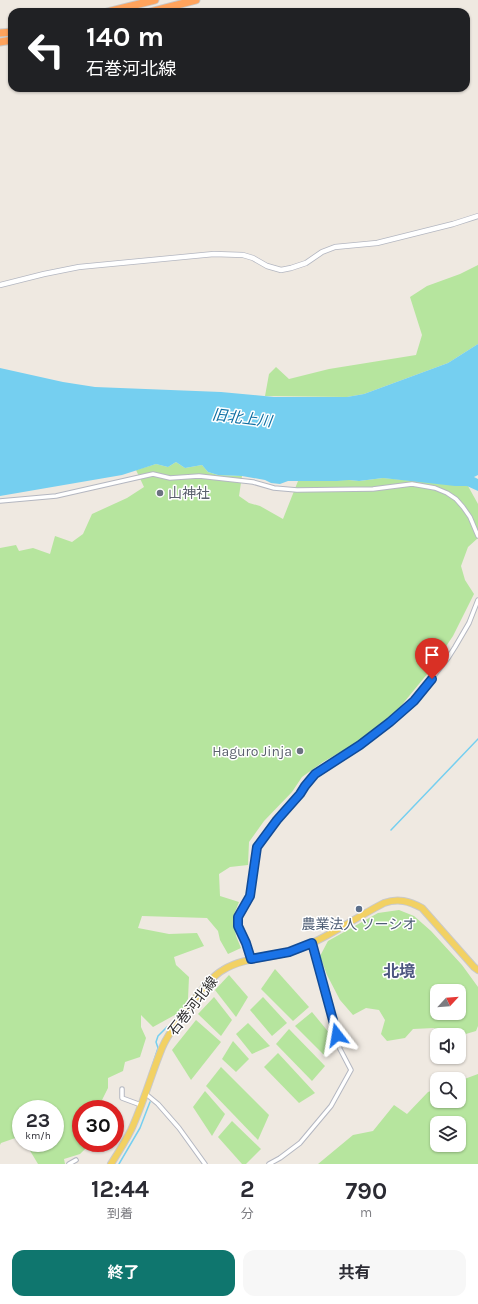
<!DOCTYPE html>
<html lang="ja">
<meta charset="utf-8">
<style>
:root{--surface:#fff;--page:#f7f7f7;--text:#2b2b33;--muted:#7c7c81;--accent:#0f766e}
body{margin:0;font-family:Karla,"Noto Sans JP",sans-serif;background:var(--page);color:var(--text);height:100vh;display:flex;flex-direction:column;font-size:15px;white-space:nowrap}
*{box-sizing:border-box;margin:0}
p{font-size:13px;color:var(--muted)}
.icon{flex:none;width:22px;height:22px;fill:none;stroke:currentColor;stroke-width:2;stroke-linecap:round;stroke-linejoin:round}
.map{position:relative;height:1164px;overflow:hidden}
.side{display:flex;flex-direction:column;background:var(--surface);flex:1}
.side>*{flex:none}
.guide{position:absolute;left:8px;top:8px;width:462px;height:84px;border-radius:12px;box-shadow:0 1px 3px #0004;background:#202124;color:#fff;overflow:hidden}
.needle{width:26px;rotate:64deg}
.buttons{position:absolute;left:430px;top:984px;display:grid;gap:8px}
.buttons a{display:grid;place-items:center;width:36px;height:36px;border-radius:8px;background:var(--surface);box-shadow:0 1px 3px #0004;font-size:20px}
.speed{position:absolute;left:12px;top:1100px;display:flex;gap:8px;font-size:20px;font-weight:700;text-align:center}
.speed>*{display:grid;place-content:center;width:52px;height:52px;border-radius:50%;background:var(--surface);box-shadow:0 1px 3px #0004;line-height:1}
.speed small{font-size:10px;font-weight:400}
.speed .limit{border:6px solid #d22;background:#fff;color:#111}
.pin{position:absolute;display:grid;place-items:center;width:34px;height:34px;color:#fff;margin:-41px -17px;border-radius:50% 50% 50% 0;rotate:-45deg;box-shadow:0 0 4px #0007}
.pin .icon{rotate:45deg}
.me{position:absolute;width:44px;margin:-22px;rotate:346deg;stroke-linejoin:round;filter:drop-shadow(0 0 3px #0008)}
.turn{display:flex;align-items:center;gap:14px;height:84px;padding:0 12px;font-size:18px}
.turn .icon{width:52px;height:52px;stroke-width:2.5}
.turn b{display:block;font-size:28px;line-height:34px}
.eta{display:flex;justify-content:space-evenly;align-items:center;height:68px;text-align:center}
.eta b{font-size:24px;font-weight:700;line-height:28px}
.primary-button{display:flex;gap:8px;margin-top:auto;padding:8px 12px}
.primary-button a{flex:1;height:46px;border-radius:12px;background:var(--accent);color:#fff;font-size:16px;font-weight:700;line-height:46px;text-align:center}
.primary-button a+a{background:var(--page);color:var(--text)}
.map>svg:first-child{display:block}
.green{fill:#b6e59e;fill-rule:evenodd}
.water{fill:#75cff0}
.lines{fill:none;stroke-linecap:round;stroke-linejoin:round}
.stream{stroke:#75cff0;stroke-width:1.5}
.minor-casing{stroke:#b4b7c1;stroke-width:5.5}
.tertiary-casing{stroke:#b4b7c1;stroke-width:6}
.primary-casing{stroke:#c9c9c9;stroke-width:8}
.motorway-casing{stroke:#c9c9c9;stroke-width:9}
.minor{stroke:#fff;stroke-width:3.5}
.tertiary{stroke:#fff;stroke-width:4.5}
.primary{stroke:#f2d163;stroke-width:6}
.motorway{stroke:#ffa35c;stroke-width:7}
.route-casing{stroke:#114b97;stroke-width:10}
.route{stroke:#1a73e8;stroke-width:7}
.worship-dot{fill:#6b7280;stroke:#fff;stroke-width:1.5}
.service-dot{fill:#5c6f8a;stroke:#fff;stroke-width:1.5}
.labels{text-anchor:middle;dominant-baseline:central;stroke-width:3;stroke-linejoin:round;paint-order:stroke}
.worship-label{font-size:14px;fill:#5b616d;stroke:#fff;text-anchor:start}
.service-label{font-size:14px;fill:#4e5e75;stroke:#fff}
.street-label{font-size:14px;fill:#2e2e2e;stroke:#fff}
.water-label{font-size:15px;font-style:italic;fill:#0d6fa3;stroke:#fff}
.quarter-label{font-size:16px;font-weight:bold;fill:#4d5680;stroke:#fff}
</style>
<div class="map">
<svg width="478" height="1164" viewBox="0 0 478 1164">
<rect width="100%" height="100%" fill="#efe9e1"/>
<g class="green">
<path d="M478 265V344L448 363 364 394 347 397 265 396 269 374 276 367 289 379 329 369 416 355 422 335 410 297 427 286 460 274Z"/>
<path d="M176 462 185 468 202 465 208 472 218 475 242 476 239 496 249 503 260 506 283 519 298 481 349 480 359 481 383 478 468 486 478 504V538L468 547 461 566 465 580 474 594 453 636 428 673 396 712 358 742 323 762 302 777 292 792 264 821 249 842 248 865 230 867 219 874 220 896 239 902 233 917 236 936 241 948 228 954 220 940 218 931 207 918 142 916 138 928 169 934 197 933 204 946 174 957 176 965 189 977 188 999 182 1011 153 1027 141 1015V1027L146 1038 140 1057 125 1062 123 1071 108 1078V1088L102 1100 110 1109H81V1131L78 1130 81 1137V1143H84L86 1148 80 1154 64 1159 65 1164H38L29 1149 32 1143H55V1109H21V1136L1 1143 0 1145V548L16 545 19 551 33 548 50 554 55 536 72 542 83 534 92 514 127 498 144 487 136 470 156 464 168 467Z"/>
<path d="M399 910 414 916 431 931 462 965 478 987V1026L476 1031 459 1036V1035H442L434 1028 413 1029 405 1038 387 1041 381 1034 385 1020 379 1010 366 1008 353 1015 340 1000 327 975 320 956 328 941 378 913ZM437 991H459V1013H437Z"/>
<path d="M275 969 309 1007 293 1021 261 989Z"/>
<path d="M229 975 248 997 236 1017 215 990Z"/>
<path d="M214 997 232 1020 221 1036 198 1014Z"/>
<path d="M263 997 287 1023 272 1036 250 1010Z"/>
<path d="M312 1012 335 1040 325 1056 295 1026Z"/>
<path d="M196 1020 221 1042 191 1080 172 1050Z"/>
<path d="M248 1023 270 1046 252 1054 236 1034Z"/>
<path d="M289 1029 325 1066 312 1081 276 1044Z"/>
<path d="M233 1041 249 1059 236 1072 222 1059Z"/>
<path d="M278 1053 315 1093 299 1103 264 1067Z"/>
<path d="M221 1067 269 1115 258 1140 206 1086Z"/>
<path d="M478 1074V1164H318L353 1135 373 1131 394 1105 407 1114 428 1092 437 1089V1101H459V1081ZM437 1123H459V1145H437Z"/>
<path d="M205 1091 225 1114 212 1136 193 1107Z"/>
<path d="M232 1121 261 1149 246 1164H242L218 1137Z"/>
</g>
<path class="water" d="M478 344V475L474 477 478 479V491L467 486H455L383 478 359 481 349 480 337 481H288L280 484 271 483 265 480 242 476 218 475 208 472 202 465 185 468 176 462 168 467 156 464 122 475 0 496V368L63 382 95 387 221 392 274 397H347L364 394 448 363Z"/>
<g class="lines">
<g class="stream">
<path d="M391 830 478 739"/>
<path d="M149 1076 158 1048 156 1042 158 1036 167 1027"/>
<path d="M119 1164 140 1128 150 1102"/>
</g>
<g class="minor-casing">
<g id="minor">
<path d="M0 501 56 496 153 474 170 478 199 476 253 482 274 488 297 490 373 489 412 484 435 488 447 493 456 499 463 507 470 517 478 536"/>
<path d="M251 959 246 943 238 926V917L250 896 257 847 277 819 300 795 305 786 315 775 345 755 378 732 414 701 448 658 455 647 469 623 478 600"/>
<path d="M122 1089V1098L141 1105"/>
<path d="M146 1094 158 1104 179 1128 205 1164"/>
<path d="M69 1164 76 1160"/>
<path d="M269 1164 280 1158 300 1143 331 1106 351 1070 340 1049 312 943"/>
</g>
</g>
<g class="tertiary-casing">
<path id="tertiary" d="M0 285 44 274 79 267 214 254 243 255 253 258 267 266 281 270 291 268 306 263 322 252 335 247 377 243 453 224 478 216"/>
</g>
<g class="primary-casing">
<path id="primary" d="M111 1164C118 1153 125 1142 131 1130 143 1104 151 1075 162 1048 169 1031 183 1015 194 1000 202 990 211 977 223 970 244 957 268 959 290 952 323 941 353 919 384 903 398 898 409 901 422 908L474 967 478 970"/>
</g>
<g class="motorway-casing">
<g id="motorway">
<path d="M107 12 155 0"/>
<path d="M150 12 196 0"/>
<path d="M0 33 12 32"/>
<path d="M0 42 12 40"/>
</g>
</g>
<use href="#minor" class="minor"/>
<use href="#tertiary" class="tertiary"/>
<use href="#primary" class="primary"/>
<use href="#motorway" class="motorway"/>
</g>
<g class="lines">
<g class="route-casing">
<path id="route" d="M337 1035 312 943 289 952 251 959 246 943 238 926V917L250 896 257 847 277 820 300 794 305 786 315 774 360 745 390 722 414 701 432 679"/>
</g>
<use href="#route" class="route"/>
</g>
<g class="worship-dot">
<circle cx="160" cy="493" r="4"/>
<circle cx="300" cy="751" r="4"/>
</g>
<circle class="service-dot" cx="359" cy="909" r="4"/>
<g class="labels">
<g class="worship-label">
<text x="168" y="493">山神社</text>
<text x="292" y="751" text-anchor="end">Haguro Jinja</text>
</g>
<g class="service-label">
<text x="359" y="924">農業法人 ソーシオ</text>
</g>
<g class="street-label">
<text transform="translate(193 1006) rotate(-52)">石巻河北線</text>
</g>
<g class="water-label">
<text transform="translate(242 418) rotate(7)">旧北上川</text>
</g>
<g class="quarter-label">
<text x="399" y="971">北境</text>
</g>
</g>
</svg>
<div class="buttons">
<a><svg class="needle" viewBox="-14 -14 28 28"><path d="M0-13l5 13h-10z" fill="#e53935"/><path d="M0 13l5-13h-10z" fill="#7c7c81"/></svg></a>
<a><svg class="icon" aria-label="sound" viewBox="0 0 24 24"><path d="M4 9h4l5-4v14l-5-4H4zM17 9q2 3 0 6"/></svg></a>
<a><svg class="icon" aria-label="search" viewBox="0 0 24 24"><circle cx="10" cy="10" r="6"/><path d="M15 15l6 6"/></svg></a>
<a><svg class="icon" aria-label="layers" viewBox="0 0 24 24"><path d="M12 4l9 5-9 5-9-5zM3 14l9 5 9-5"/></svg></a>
</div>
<div class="speed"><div>23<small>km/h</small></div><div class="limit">30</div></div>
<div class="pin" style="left:432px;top:679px;background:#d93025"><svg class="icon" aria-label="arrive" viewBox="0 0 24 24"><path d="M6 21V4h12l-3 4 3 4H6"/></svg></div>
<svg class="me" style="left:337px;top:1035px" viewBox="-20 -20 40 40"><path d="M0-17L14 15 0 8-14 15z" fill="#1a73e8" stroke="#fff" stroke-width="4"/></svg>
<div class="guide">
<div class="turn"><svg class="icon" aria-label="left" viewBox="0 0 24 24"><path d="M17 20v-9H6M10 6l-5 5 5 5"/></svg><div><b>140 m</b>石巻河北線</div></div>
</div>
</div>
<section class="side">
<div class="eta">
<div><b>12:44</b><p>到着</p></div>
<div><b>2</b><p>分</p></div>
<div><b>790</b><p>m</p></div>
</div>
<div class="primary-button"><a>終了</a><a>共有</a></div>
</section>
